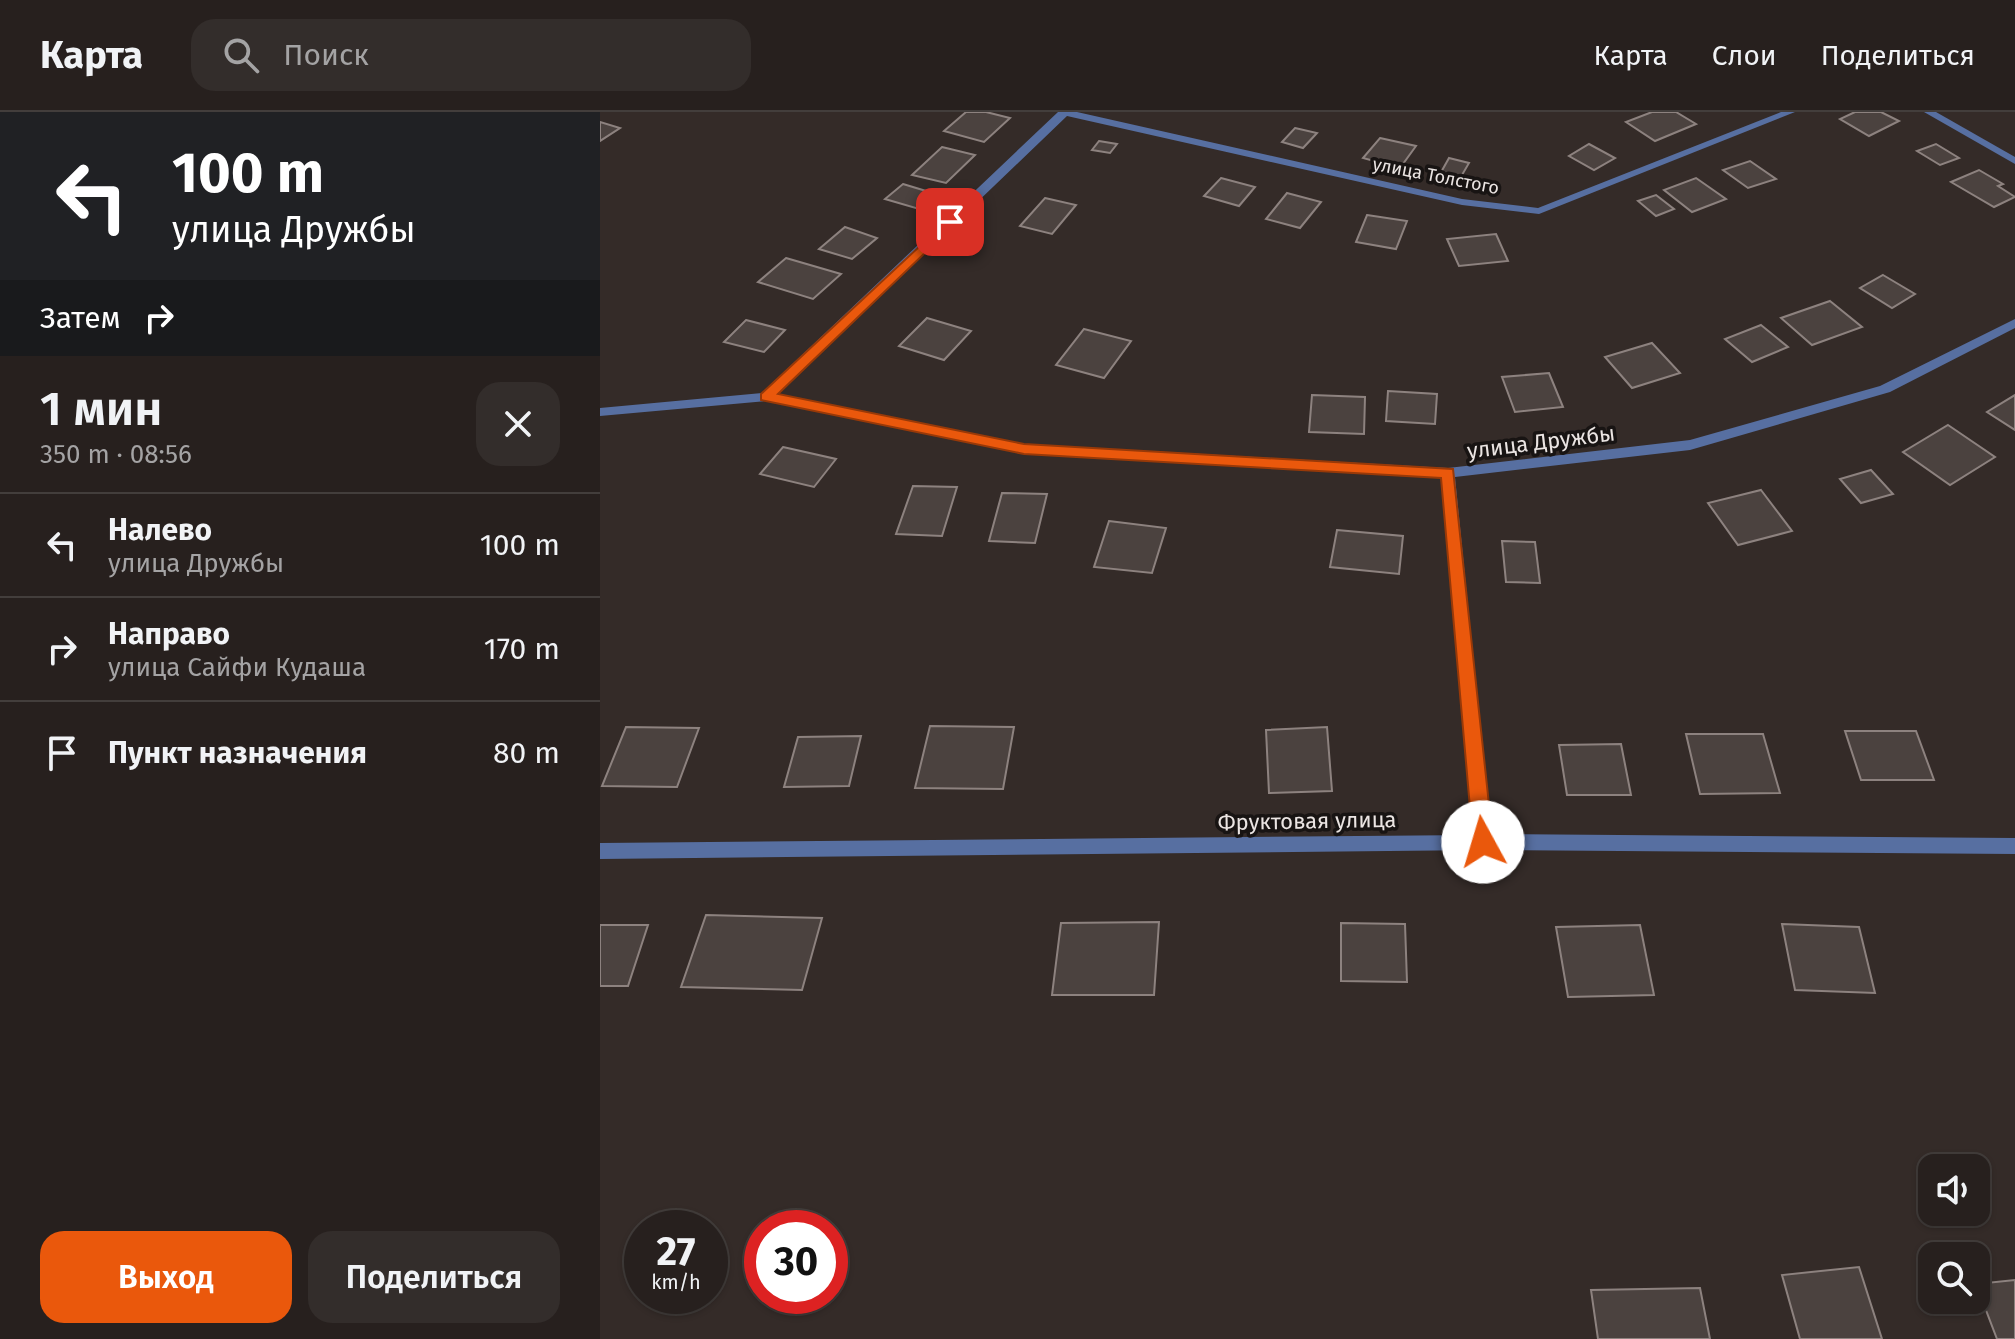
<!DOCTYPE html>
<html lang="ru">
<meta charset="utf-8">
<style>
:root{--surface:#27201e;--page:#332d2b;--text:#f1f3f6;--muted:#a4a3a4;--line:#433e3c;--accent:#ea580c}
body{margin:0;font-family:"Fira Sans",sans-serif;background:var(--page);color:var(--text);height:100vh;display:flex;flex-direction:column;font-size:30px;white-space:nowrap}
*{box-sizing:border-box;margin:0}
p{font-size:26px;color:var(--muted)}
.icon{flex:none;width:44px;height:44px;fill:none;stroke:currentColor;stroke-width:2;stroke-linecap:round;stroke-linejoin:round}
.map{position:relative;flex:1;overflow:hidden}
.drawer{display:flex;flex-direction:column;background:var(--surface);width:600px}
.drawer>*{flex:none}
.banner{background:#202124;color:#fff;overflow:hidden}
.controls{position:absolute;left:1318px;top:1042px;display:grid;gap:16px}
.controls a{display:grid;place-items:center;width:72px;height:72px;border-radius:16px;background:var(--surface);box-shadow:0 2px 6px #0004,0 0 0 2px var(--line);font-size:40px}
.speed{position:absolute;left:24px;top:1098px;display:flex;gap:16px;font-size:40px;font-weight:700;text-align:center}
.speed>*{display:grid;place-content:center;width:104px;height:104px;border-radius:50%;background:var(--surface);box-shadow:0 2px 6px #0004,0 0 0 2px var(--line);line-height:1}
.speed small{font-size:20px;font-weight:400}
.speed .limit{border:12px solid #d22;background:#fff;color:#111}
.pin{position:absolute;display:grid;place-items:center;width:68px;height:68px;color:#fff;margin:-34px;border-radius:16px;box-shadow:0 4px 12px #0006}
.me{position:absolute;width:88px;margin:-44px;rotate:354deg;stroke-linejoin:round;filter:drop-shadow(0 0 6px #0008)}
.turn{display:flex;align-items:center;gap:28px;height:168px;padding:0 40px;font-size:36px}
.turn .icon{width:104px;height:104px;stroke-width:2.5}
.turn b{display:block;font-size:56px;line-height:68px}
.then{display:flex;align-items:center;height:76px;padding:0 40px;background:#0003;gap:16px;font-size:30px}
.round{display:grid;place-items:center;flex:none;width:84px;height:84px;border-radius:24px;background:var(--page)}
.head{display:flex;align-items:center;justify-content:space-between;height:136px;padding:0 40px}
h1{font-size:48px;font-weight:600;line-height:60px}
.action{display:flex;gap:16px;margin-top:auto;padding:16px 40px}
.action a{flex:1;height:92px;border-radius:24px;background:var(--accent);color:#fff;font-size:32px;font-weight:600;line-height:92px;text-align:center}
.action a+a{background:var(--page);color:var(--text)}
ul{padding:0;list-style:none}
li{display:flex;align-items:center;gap:24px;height:104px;padding:0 40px;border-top:2px solid var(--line)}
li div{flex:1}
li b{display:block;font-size:30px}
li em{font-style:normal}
header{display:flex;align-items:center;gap:48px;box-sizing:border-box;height:112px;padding:0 40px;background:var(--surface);border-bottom:2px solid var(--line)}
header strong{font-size:38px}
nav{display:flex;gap:44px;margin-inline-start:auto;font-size:28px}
.search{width:560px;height:72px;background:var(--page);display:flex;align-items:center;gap:20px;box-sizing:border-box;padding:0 28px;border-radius:24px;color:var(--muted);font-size:30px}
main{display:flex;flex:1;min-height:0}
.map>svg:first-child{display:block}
.building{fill:#4b423f;stroke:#8d827f;stroke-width:2}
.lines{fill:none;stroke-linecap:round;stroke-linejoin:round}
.street{fill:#576fa1;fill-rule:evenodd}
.route{fill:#ea580c;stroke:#983908;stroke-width:2}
.labels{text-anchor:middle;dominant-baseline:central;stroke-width:7;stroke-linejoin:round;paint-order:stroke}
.far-street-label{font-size:18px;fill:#ebe5e3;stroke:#181413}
.street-label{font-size:22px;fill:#ebe5e3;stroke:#181413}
</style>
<header>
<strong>Карта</strong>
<div class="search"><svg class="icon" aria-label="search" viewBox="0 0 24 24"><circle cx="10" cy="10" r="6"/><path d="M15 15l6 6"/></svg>Поиск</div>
<nav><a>Карта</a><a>Слои</a><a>Поделиться</a></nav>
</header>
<main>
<section class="drawer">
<div class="banner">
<div class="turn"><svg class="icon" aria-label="left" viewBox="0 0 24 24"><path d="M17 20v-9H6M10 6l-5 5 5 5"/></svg><div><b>100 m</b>улица Дружбы</div></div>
<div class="then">Затем<svg class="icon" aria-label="right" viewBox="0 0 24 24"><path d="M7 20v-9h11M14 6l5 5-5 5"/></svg></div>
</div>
<div class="head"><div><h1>1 мин</h1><p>350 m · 08:56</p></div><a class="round"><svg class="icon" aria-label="close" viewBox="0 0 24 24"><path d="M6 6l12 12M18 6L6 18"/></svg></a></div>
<ul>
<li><svg class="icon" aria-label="left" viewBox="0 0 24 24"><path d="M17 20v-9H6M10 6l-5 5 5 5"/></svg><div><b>Налево</b><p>улица Дружбы</p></div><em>100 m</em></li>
<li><svg class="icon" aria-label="right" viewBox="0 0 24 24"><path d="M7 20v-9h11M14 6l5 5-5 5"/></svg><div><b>Направо</b><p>улица Сайфи Кудаша</p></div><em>170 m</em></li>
<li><svg class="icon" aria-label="arrive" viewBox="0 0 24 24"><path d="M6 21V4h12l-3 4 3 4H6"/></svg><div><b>Пункт назначения</b></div><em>80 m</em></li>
</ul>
<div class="action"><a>Выход</a><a>Поделиться</a></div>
</section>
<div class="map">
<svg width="1415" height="1227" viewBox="0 0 1415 1227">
<rect width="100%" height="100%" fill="#342b28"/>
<g class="building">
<path d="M366 0H386L410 6 384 30 344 19Z"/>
<path d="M1052 0H1076L1096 12 1055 29 1026 10Z"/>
<path d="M1255 0H1281L1299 9 1269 24 1240 7Z"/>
<path d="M0 10 20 16 0 29Z"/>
<path d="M695 16 717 21 703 36 682 30Z"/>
<path d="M780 26 816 34 800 56 763 46Z"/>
<path d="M499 29 517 32 510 41 492 38Z"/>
<path d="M989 32 1015 46 994 58 969 44Z"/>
<path d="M1336 32 1359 46 1340 53 1317 39Z"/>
<path d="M342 35 375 43 346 71 312 63Z"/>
<path d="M849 46 869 51 855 75 835 71Z"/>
<path d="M1150 49 1176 67 1148 76 1123 58Z"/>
<path d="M1379 58 1403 72 1398 74 1415 85 1394 95 1351 70Z"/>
<path d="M621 66 655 75 639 94 604 84Z"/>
<path d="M1096 66 1126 87 1092 100 1064 78Z"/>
<path d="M303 72 336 82 319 97 285 87Z"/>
<path d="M687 81 721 90 700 116 666 107Z"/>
<path d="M1056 83 1074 97 1056 104 1038 89Z"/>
<path d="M445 86 476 93 452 122 420 114Z"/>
<path d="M767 103 807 109 796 137 756 130Z"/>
<path d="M245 115 277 126 252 147 219 137Z"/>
<path d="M896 122 908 149 859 154 847 127Z"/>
<path d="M186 146 241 162 213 187 158 170Z"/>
<path d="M1283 163 1315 182 1292 196 1260 176Z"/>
<path d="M1230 189 1262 215 1212 233 1181 206Z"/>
<path d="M327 206 371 219 344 248 299 234Z"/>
<path d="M146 208 185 218 164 240 124 230Z"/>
<path d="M1161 213 1188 235 1152 250 1125 227Z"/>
<path d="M484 217 531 229 504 266 456 253Z"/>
<path d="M1052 231 1080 261 1032 276 1005 245Z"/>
<path d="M949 261 963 295 915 300 902 265Z"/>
<path d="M788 279 837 282 835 312 786 309Z"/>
<path d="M712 283 765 285 764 322 709 320Z"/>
<path d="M1415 283V318L1387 300Z"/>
<path d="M1348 313 1395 345 1350 373 1303 340Z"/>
<path d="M183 335 236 347 214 375 160 362Z"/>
<path d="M1271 358 1293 382 1261 391 1240 367Z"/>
<path d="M313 374 357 375 342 424 296 422Z"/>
<path d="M1161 378 1192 419 1138 433 1108 391Z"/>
<path d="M402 381 447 382 435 431 389 429Z"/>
<path d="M509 409 566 416 552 461 494 455Z"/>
<path d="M737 418 803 424 799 462 730 455Z"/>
<path d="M902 429 935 430 940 471 906 470Z"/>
<path d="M330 614 414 615 403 677 315 676Z"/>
<path d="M26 615 99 616 77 675 2 674Z"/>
<path d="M727 615 732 679 669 681 666 618Z"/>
<path d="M1245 619H1316L1334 668H1261Z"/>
<path d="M1086 622H1163L1180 681 1100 682Z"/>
<path d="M261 624 249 674 184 675 198 625Z"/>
<path d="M1021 632 1031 683H967L959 633Z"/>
<path d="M106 803 222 806 202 878 81 875Z"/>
<path d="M559 810 554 883H452L461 811Z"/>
<path d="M741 811 805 812 807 870 741 869Z"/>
<path d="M1182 812 1259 815 1275 881 1195 878Z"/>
<path d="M0 813H48L28 874H0Z"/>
<path d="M1040 813 1054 883 968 885 956 815Z"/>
<path d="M1259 1155 1282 1227H1200L1182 1163Z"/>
<path d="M1415 1168V1227H1397L1376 1172Z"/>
<path d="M1100 1176 1110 1227H998L991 1178Z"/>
</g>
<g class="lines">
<g class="street">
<path d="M458 0H477L862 87 938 96 1181 0H1195L939 102 862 93 467 4 176 283 424 332 848 356 1090 328 1280 274 1415 207V216L1290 280 1090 338 855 365 891 722 1415 726V742L883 738 0 747V731L874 723 842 365 424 342 166 289 0 304V296L162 281Z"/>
<path d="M1324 0H1336L1415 45V52Z"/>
</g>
</g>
<path class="route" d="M350 106 356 110 354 113 178 282 424 332 853 357 893 730 890 736 883 738 876 736 873 730 841 366 424 342 161 288V282Z"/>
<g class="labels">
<g class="far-street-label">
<text transform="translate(836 64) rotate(11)">улица Толстого</text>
</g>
<g class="street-label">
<text transform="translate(941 330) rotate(-7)">улица Дружбы</text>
<text transform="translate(707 709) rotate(-1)">Фруктовая улица</text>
</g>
</g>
</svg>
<div class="controls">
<a><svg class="icon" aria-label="sound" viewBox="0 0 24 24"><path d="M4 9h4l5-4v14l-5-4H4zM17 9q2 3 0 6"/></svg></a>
<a><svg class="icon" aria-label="search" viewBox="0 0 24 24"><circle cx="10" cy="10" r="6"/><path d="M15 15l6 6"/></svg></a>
</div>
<div class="speed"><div>27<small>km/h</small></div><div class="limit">30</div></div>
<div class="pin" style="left:350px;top:110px;background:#d93025"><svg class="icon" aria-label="arrive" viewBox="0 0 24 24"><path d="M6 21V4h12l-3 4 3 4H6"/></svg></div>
<svg class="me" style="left:883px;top:730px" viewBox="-20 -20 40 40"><circle r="19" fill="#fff"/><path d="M0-13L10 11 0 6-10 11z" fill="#ea580c"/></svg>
</div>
</main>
